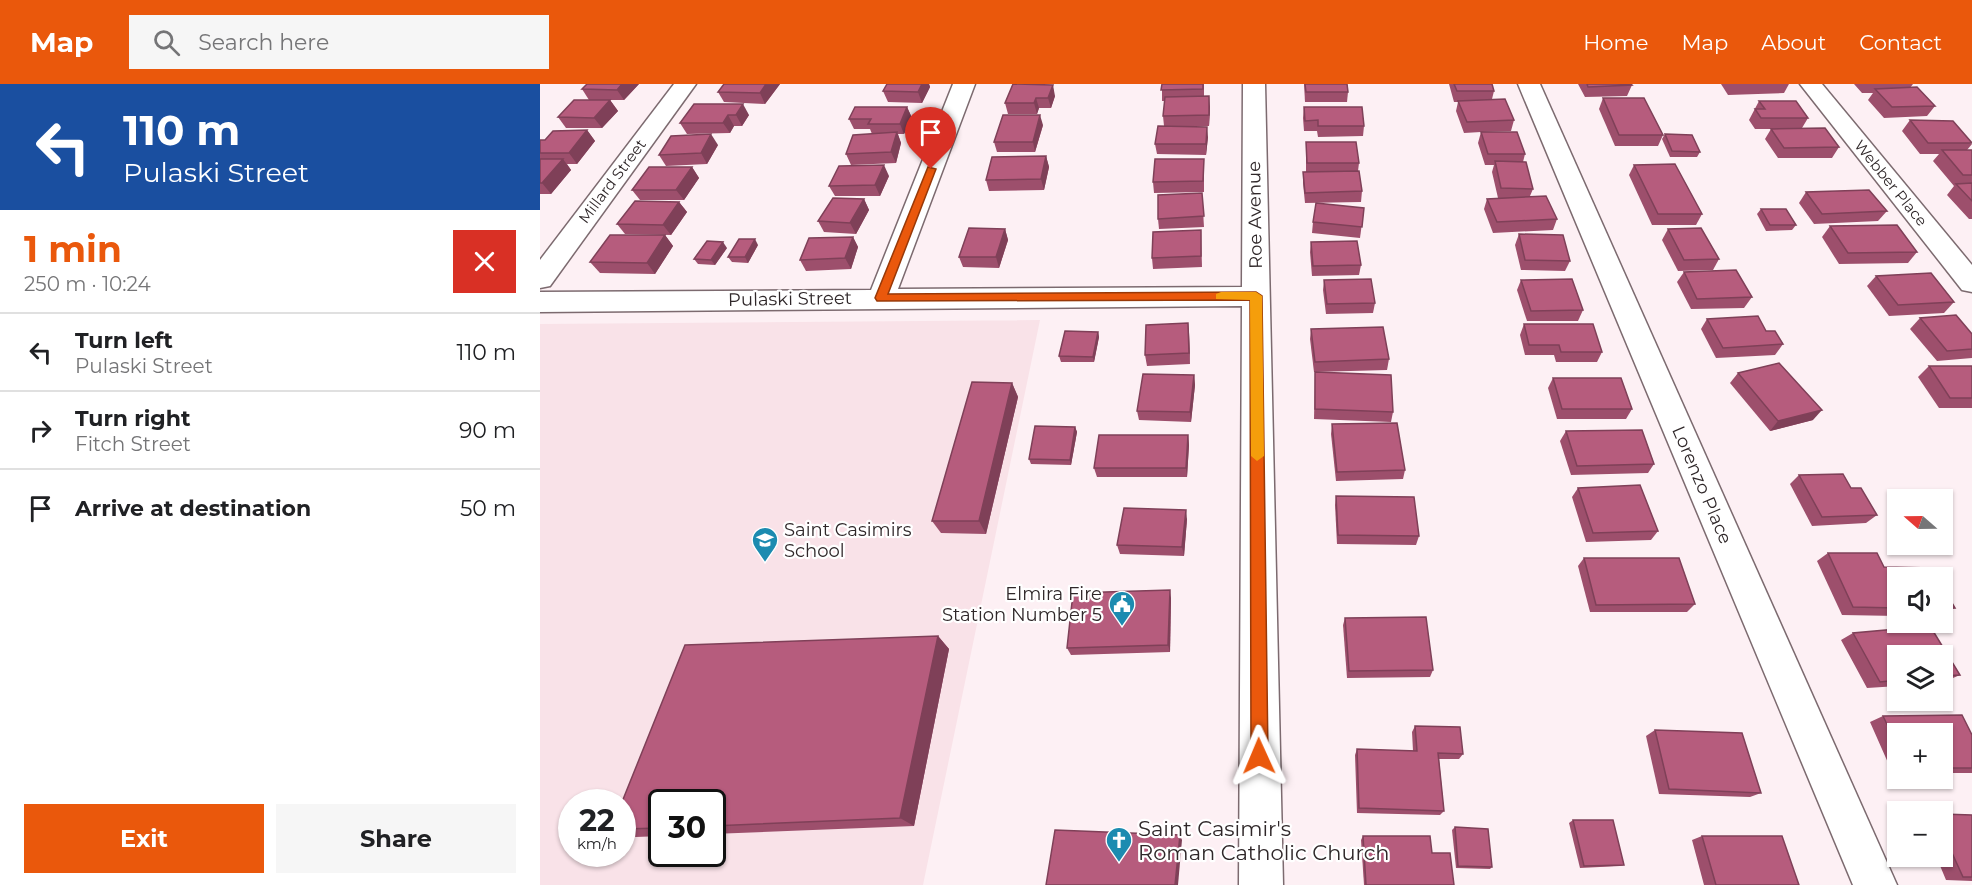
<!DOCTYPE html>
<meta charset="utf-8">
<style>
:root{--surface:#fff;--page:#f6f6f6;--text:#202124;--muted:#757577;--line:#e0e0e0;--accent:#ea580c}
body{margin:0;font-family:Montserrat,sans-serif;background:var(--page);color:var(--text);height:100vh;display:flex;flex-direction:column;font-size:22px;white-space:nowrap}
*{box-sizing:border-box;margin:0}
p{font-size:20px;color:var(--muted)}
.icon{flex:none;width:33px;height:33px;fill:none;stroke:currentColor;stroke-width:2;stroke-linecap:round;stroke-linejoin:round}
.map{position:relative;flex:1;overflow:hidden}
.side{display:flex;flex-direction:column;background:var(--surface);width:540px}
.side>*{flex:none}
.top-card{background:#1a4fa0;color:#fff;overflow:hidden}
.needle{width:39px;rotate:290deg}
.fabs{position:absolute;left:1347px;top:405px;display:grid;gap:12px}
.fabs a{display:grid;place-items:center;width:66px;height:66px;border-radius:0px;background:var(--surface);box-shadow:0 2px 4px #0004;font-size:30px}
.speed{position:absolute;left:18px;top:705px;display:flex;gap:12px;font-size:30px;font-weight:700;text-align:center}
.speed>*{display:grid;place-content:center;width:78px;height:78px;border-radius:50%;background:var(--surface);box-shadow:0 2px 4px #0004;line-height:1}
.speed small{font-size:15px;font-weight:400}
.speed .limit{border:3px solid #111;border-radius:9px;background:#fff;color:#111}
.pin{position:absolute;display:grid;place-items:center;width:51px;height:51px;color:#fff;margin:-62px -26px;border-radius:50% 50% 50% 0;rotate:-45deg;box-shadow:0 0 6px #0007}
.pin .icon{rotate:45deg}
.me{position:absolute;width:66px;margin:-33px;rotate:359deg;stroke-linejoin:round;filter:drop-shadow(0 0 4px #0008)}
.turn{display:flex;align-items:center;gap:21px;height:126px;padding:0 24px;font-size:27px}
.turn .icon{width:78px;height:78px;stroke-width:2.5}
.turn b{display:block;font-size:42px;line-height:51px}
.round{display:grid;place-items:center;flex:none;width:63px;height:63px;border-radius:0px;background:var(--page)}
.headline{display:flex;align-items:center;justify-content:space-between;height:102px;padding:0 24px}
h1{font-size:36px;font-weight:700;line-height:45px;color:var(--accent)}
.action{display:flex;gap:12px;margin-top:auto;padding:12px 24px}
.action a{flex:1;height:69px;border-radius:0px;background:var(--accent);color:#fff;font-size:24px;font-weight:700;line-height:69px;text-align:center}
.action a+a{background:var(--page);color:var(--text)}
ul{padding:0;list-style:none}
li{display:flex;align-items:center;gap:18px;height:78px;padding:0 24px;border-top:2px solid var(--line)}
li div{flex:1}
li b{display:block;font-size:22px}
li em{font-style:normal}
header{display:flex;align-items:center;gap:36px;box-sizing:border-box;height:84px;padding:0 30px;background:var(--accent);color:#fff}
header strong{font-size:28px}
nav{display:flex;gap:33px;margin-inline-start:auto;font-size:21px}
.search{width:420px;height:54px;background:var(--page);display:flex;align-items:center;gap:15px;box-sizing:border-box;padding:0 21px;border-radius:0px;color:var(--muted);font-size:22px}
main{display:flex;flex:1;min-height:0}
.map>svg:first-child{display:block}
.built{fill:#f9e2e8;fill-rule:evenodd}
.lines{fill:none;stroke-linecap:round;stroke-linejoin:round}
.minor-casing{stroke:#7c6a6f;stroke-width:3}
.minor{fill:#fff;fill-rule:evenodd}
.wall{fill:#9d4f6c}
.shaded-wall{fill:#7f4058}
.building{fill:#b65c7d;stroke:#7f4058;stroke-width:1.5}
.route{fill:#ea580c;stroke:#983908;stroke-width:1.5}
.slow{fill:#f59e0b}
.labels{text-anchor:middle;dominant-baseline:central;stroke-width:4.5;stroke-linejoin:round;paint-order:stroke}
.far-street-label{font-size:15px;fill:#2f2729;stroke:#fff}
.street-label{font-size:18px;fill:#2f2729;stroke:#fff}
.poi-label{font-size:18px;fill:#2f2729;stroke:#fff;text-anchor:start}
.near-poi-label{font-size:21px;fill:#2f2729;stroke:#fff;text-anchor:start}
</style>
<header>
<strong>Map</strong>
<div class="search"><svg class="icon" aria-label="search" viewBox="0 0 24 24"><circle cx="10" cy="10" r="6"/><path d="M15 15l6 6"/></svg>Search here</div>
<nav><a>Home</a><a>Map</a><a>About</a><a>Contact</a></nav>
</header>
<main>
<section class="side">
<div class="top-card">
<div class="turn"><svg class="icon" aria-label="left" viewBox="0 0 24 24"><path d="M17 20v-9H6M10 6l-5 5 5 5"/></svg><div><b>110 m</b>Pulaski Street</div></div>
</div>
<div class="headline"><div><h1>1 min</h1><p>250 m · 10:24</p></div><a class="round" style="background:#d93025;color:#fff"><svg class="icon" aria-label="close" viewBox="0 0 24 24"><path d="M6 6l12 12M18 6L6 18"/></svg></a></div>
<ul>
<li><svg class="icon" aria-label="left" viewBox="0 0 24 24"><path d="M17 20v-9H6M10 6l-5 5 5 5"/></svg><div><b>Turn left</b><p>Pulaski Street</p></div><em>110 m</em></li>
<li><svg class="icon" aria-label="right" viewBox="0 0 24 24"><path d="M7 20v-9h11M14 6l5 5-5 5"/></svg><div><b>Turn right</b><p>Fitch Street</p></div><em>90 m</em></li>
<li><svg class="icon" aria-label="arrive" viewBox="0 0 24 24"><path d="M6 21V4h12l-3 4 3 4H6"/></svg><div><b>Arrive at destination</b></div><em>50 m</em></li>
</ul>
<div class="action"><a>Exit</a><a>Share</a></div>
</section>
<div class="map">
<svg width="1432" height="801" viewBox="0 0 1432 801">
<rect width="100%" height="100%" fill="#fdf0f4"/>
<path class="built" d="M500 236 383 801H0V240ZM32 718H82V770H32ZM122 718H172V770H122Z"/>
<g class="lines">
<g class="minor-casing">
<g id="minor">
<path d="M134 0H156L10 202 0 204V176Z"/>
<path d="M413 0H435L358 205 702 203 703 0H725L743 801H699L702 222 0 228V208L331 206Z"/>
<path d="M978 0H1000L1357 801H1313Z"/>
<path d="M1260 0H1282L1432 181V208L1422 206Z"/>
</g>
</g>
<use href="#minor" class="minor"/>
</g>
<g class="wall">
<path d="M99 0 84 16H49L42 5Z"/>
<path d="M184 0H240L225 20 184 18 178 8Z"/>
<path d="M347 0H389L390 3 382 19 348 18 343 7Z"/>
<path d="M473 0 515 12 511 24H499L497 30H468L465 19Z"/>
<path d="M622 0H664V12L670 23 669 42H633L668 53 666 71 617 70 615 60 624 42 623 32 625 17H622Z"/>
<path d="M764 0H807L808 8 807 18H765Z"/>
<path d="M909 0H952L954 7 952 15 974 36 971 47 941 48 985 70 983 78 993 105 990 112 1017 135 1013 146 953 149 944 125 947 115 958 114 952 88 954 81H945L938 59 941 48 924 49 916 27 918 18H914Z"/>
<path d="M1038 0H1091L1092 1 1087 12 1045 13Z"/>
<path d="M1181 0H1249L1244 9 1188 11Z"/>
<path d="M1314 0H1373L1370 4 1395 22 1387 32 1344 34 1328 16 1333 9H1322Z"/>
<path d="M1063 14 1123 51 1118 62H1075L1059 25Z"/>
<path d="M70 16 78 27 62 44H26L18 33Z"/>
<path d="M1219 17 1268 34 1262 44 1299 63 1292 74H1238L1225 55 1231 45H1215L1209 36Z"/>
<path d="M154 20 209 31 202 42H194L190 49 147 50 140 39Z"/>
<path d="M367 23 372 34 364 50H358L361 59 356 79 311 81 306 70 332 50 330 45H314L309 35Z"/>
<path d="M764 23 824 42 823 52 778 53 777 47H764L763 34Z"/>
<path d="M1370 36 1432 60 1427 66H1432V135H1429L1407 111 1414 102 1393 77 1399 70H1380L1362 47Z"/>
<path d="M503 41 495 68H457L454 58Z"/>
<path d="M47 46 55 57 37 80H27L31 86 11 110H0V56H5Z"/>
<path d="M1125 50 1160 68 1157 73H1130L1122 55Z"/>
<path d="M766 58 819 79 818 87 822 107 821 118 765 119 763 99V88H766Z"/>
<path d="M178 61 167 80 126 82 119 71Z"/>
<path d="M506 72 509 83 504 106 449 107 446 96Z"/>
<path d="M1094 81 1162 130 1156 141H1112L1089 91Z"/>
<path d="M152 83 159 94 144 116H100L92 106Z"/>
<path d="M664 85V108L614 109 613 98Z"/>
<path d="M349 92 340 112H295L289 102Z"/>
<path d="M1266 108 1347 127 1338 137 1274 140 1259 119Z"/>
<path d="M662 109 664 143 619 145 618 135Z"/>
<path d="M324 115 329 126 316 150 284 148 278 137Z"/>
<path d="M139 118 147 128 131 151 85 150 77 140Z"/>
<path d="M824 124 820 154 772 149 773 138Z"/>
<path d="M1221 125 1256 141 1252 146 1226 147 1217 130Z"/>
<path d="M1290 142 1377 168 1368 179 1299 180 1282 153Z"/>
<path d="M465 145 468 156 459 184 423 183 419 173Z"/>
<path d="M1128 145 1179 175 1173 186 1138 187 1122 156Z"/>
<path d="M661 146 662 183 613 185 612 174Z"/>
<path d="M979 150 1030 177 1025 187 981 186 975 161Z"/>
<path d="M125 151 133 162 115 190 60 189 50 178Z"/>
<path d="M313 153 318 163 311 185 266 187 260 176Z"/>
<path d="M771 158 821 181 819 191 772 192 770 168Z"/>
<path d="M218 161 208 179 192 178 188 173Z"/>
<path d="M187 164 175 181 158 180 154 175Z"/>
<path d="M1144 188 1212 213 1204 224 1151 225 1137 198Z"/>
<path d="M1336 192 1414 218 1404 229 1349 232 1327 202Z"/>
<path d="M784 196 835 219 833 229 786 230 783 206Z"/>
<path d="M981 196 1043 226 1038 237H987L977 206Z"/>
<path d="M1380 234 1432 250V274L1397 277 1370 245Z"/>
<path d="M1167 235 1226 247 1243 260 1235 271 1176 274 1161 245Z"/>
<path d="M984 240 1062 268 1057 278H1016L1014 271H985L980 251Z"/>
<path d="M771 245 849 275 847 286 774 288 770 255Z"/>
<path d="M558 248 559 253 554 278H521L519 272Z"/>
<path d="M649 249 650 280 607 282 605 271Z"/>
<path d="M1389 282H1432V324H1399L1378 293Z"/>
<path d="M775 288 853 328 851 338 774 335Z"/>
<path d="M1198 289 1273 336 1230 347 1190 299Z"/>
<path d="M654 291 655 301 651 338 599 336 597 327Z"/>
<path d="M1013 294 1092 325 1086 335H1017L1008 304Z"/>
<path d="M472 299 478 313 446 450 401 449 392 437Z"/>
<path d="M792 340 865 386 863 395 796 397 791 350Z"/>
<path d="M535 343 537 348 531 381 491 380 489 375Z"/>
<path d="M1026 347 1114 380 1108 389 1031 391 1020 357Z"/>
<path d="M648 351 649 361 647 393H557L554 384Z"/>
<path d="M1259 391 1337 431 1326 439 1272 442 1250 400Z"/>
<path d="M1038 404 1118 447 1111 456 1046 458 1032 413Z"/>
<path d="M796 412 879 452 876 461 797 460 795 421Z"/>
<path d="M647 435 644 472 580 470 577 461Z"/>
<path d="M1288 469 1344 483 1358 494V532L1302 531 1277 477Z"/>
<path d="M1044 474 1155 520 1147 528H1050L1038 482Z"/>
<path d="M631 514 630 568 531 571 527 564Z"/>
<path d="M1402 524H1415L1402 531Z"/>
<path d="M805 534 893 586 890 593 807 594 803 541Z"/>
<path d="M1390 542 1420 591 1406 597 1402 598V572H1358V602L1327 604 1301 556 1313 549Z"/>
<path d="M398 552 409 565 374 742 172 750V718H122V752L96 753 82 749V718Z"/>
<path d="M1343 632 1432 651V689H1402V650H1358V689L1353 690 1330 638Z"/>
<path d="M875 642 923 670 919 675H899L904 727 900 731 817 729 815 671 817 665 873 667 872 648Z"/>
<path d="M1115 646 1221 709 1210 713 1119 710 1106 652Z"/>
<path d="M1402 730 1432 731V797L1406 796 1396 772H1402Z"/>
<path d="M1033 736 1084 781 1080 782 1040 784 1029 739Z"/>
<path d="M915 743 952 783 950 785 916 784 912 746Z"/>
<path d="M823 752 892 769 914 801H824L821 756Z"/>
<path d="M1162 752 1259 801H1164L1152 756Z"/>
</g>
<g class="shaded-wall">
<path d="M82 0H99L84 16 77 6Z"/>
<path d="M226 0H240L225 20 220 9Z"/>
<path d="M382 0H389L390 3 382 19 378 8Z"/>
<path d="M513 1 515 12 511 24 508 14Z"/>
<path d="M669 12 670 23 669 42Z"/>
<path d="M496 14 499 24 497 30 494 19Z"/>
<path d="M70 16 78 27 62 44 54 34Z"/>
<path d="M203 20 209 31 202 42 196 31Z"/>
<path d="M367 23 372 34 364 50 360 40Z"/>
<path d="M188 31 194 42 190 49 183 39Z"/>
<path d="M500 31 503 41 495 68 493 58Z"/>
<path d="M667 43 668 53 666 71V60Z"/>
<path d="M47 46 55 57 37 80 29 69Z"/>
<path d="M357 48 361 59 356 79 351 68Z"/>
<path d="M171 50 178 61 167 80 161 69Z"/>
<path d="M506 72 509 83 504 106 501 95Z"/>
<path d="M23 75 31 86 11 110 2 99Z"/>
<path d="M344 81 349 92 340 112 335 101Z"/>
<path d="M152 83 159 94 144 116 136 106Z"/>
<path d="M324 115 329 126 316 150 310 139Z"/>
<path d="M139 118 147 128 131 151 123 141Z"/>
<path d="M465 145 468 156 459 184 456 173Z"/>
<path d="M125 151 133 162 115 190 107 179Z"/>
<path d="M313 153 318 163 311 185 305 174Z"/>
<path d="M215 155 218 161 208 179 205 173Z"/>
<path d="M183 158 187 164 175 181 171 176Z"/>
<path d="M648 239 649 249 650 280 649 269Z"/>
<path d="M558 248 559 253 554 278 553 273Z"/>
<path d="M654 291 655 301 651 338 650 328Z"/>
<path d="M472 299 478 313 446 450 439 437Z"/>
<path d="M1282 326 1273 336 1230 347 1238 337Z"/>
<path d="M535 343 537 348 531 381 530 376Z"/>
<path d="M648 351 649 361 647 393 646 384Z"/>
<path d="M646 426 647 435 644 472 642 463Z"/>
<path d="M630 506 631 514 630 568 628 561Z"/>
<path d="M398 552 409 565 374 742 360 734Z"/>
<path d="M640 751 642 756 638 801H635Z"/>
</g>
<g class="building">
<path d="M47 0H82L77 6 42 5Z"/>
<path d="M184 0H226L220 9 178 8Z"/>
<path d="M347 0H382L378 8 343 7Z"/>
<path d="M473 0 513 1 508 14H496L494 19H465Z"/>
<path d="M622 0H663V5L621 6Z"/>
<path d="M765 0H807L808 8H766Z"/>
<path d="M914 0H952L954 7H917Z"/>
<path d="M1047 0H1091L1092 1 1048 3Z"/>
<path d="M1377 3 1395 22 1352 23 1335 5Z"/>
<path d="M669 12V31L623 32 625 13Z"/>
<path d="M1063 14H1104L1123 51H1079Z"/>
<path d="M965 15 974 36 927 38 918 17Z"/>
<path d="M34 16H70L54 34 18 33Z"/>
<path d="M1219 17H1256L1268 34H1221L1215 25H1225Z"/>
<path d="M154 20H203L196 31H188L183 39H140Z"/>
<path d="M315 23H367L360 40H328L331 35H309Z"/>
<path d="M764 23H822L824 42H778V36L765 37Z"/>
<path d="M463 31H500L493 58H454Z"/>
<path d="M1370 36 1413 37 1432 59H1388Z"/>
<path d="M618 42 667 43 666 60H615Z"/>
<path d="M1285 44 1299 63 1244 64 1231 45Z"/>
<path d="M47 46 29 69H0V56H5L13 47Z"/>
<path d="M357 48 351 68 306 70 313 51Z"/>
<path d="M941 48H977L985 70H948Z"/>
<path d="M171 50 161 69 119 71 131 52Z"/>
<path d="M1125 50 1152 51 1160 68 1132 67Z"/>
<path d="M766 58H816L819 79H767Z"/>
<path d="M1402 66H1432V91H1423Z"/>
<path d="M506 72 501 95 446 96 452 73Z"/>
<path d="M0 75H23L2 99H0Z"/>
<path d="M615 75H664L663 97 613 98Z"/>
<path d="M955 77 986 78 993 105 961 104Z"/>
<path d="M1135 80 1162 130H1118L1094 81Z"/>
<path d="M344 81 335 101 289 102 299 82Z"/>
<path d="M109 83H152L136 106H92Z"/>
<path d="M819 87 822 107 765 109 763 88Z"/>
<path d="M1432 99V117L1416 100Z"/>
<path d="M1329 106 1347 127 1282 130 1266 108Z"/>
<path d="M662 109 664 132 618 135V111Z"/>
<path d="M1006 112 1017 135 957 138 947 115Z"/>
<path d="M293 114 324 115 310 139 278 137Z"/>
<path d="M95 117 139 118 123 141 77 140Z"/>
<path d="M776 119 824 124 822 143 773 138Z"/>
<path d="M1221 125H1246L1256 141H1230Z"/>
<path d="M1357 141 1377 168 1308 169 1290 142Z"/>
<path d="M429 144 465 145 456 173H419Z"/>
<path d="M1161 144 1179 175 1144 176 1128 145Z"/>
<path d="M661 146V172L612 174 613 148Z"/>
<path d="M979 150 1023 151 1030 177 985 176Z"/>
<path d="M70 151H125L107 179 50 178Z"/>
<path d="M313 153 305 174 260 176 269 154Z"/>
<path d="M199 155H215L205 173H188Z"/>
<path d="M167 157 183 158 171 176 154 175Z"/>
<path d="M817 157 821 181 773 182 771 158Z"/>
<path d="M1196 186 1212 213 1157 215 1144 188Z"/>
<path d="M1391 189 1414 218 1358 221 1336 192Z"/>
<path d="M831 195 835 219 787 220 784 196Z"/>
<path d="M1032 195 1043 226 991 227 981 196Z"/>
<path d="M1416 231 1432 250V265L1407 267 1380 234Z"/>
<path d="M1218 232 1226 247H1235L1243 260 1183 264 1167 235Z"/>
<path d="M648 239 649 269 605 271 606 241Z"/>
<path d="M984 240H1053L1062 268H1021L1019 261H989Z"/>
<path d="M843 243 849 275 775 278 771 245Z"/>
<path d="M525 247 558 248 553 273 519 272Z"/>
<path d="M1239 279 1282 326 1238 337 1198 289Z"/>
<path d="M1389 282H1432V314H1410Z"/>
<path d="M775 288 851 291 853 328 775 325Z"/>
<path d="M603 290 654 291 650 328 597 327Z"/>
<path d="M1013 294H1081L1092 325H1022Z"/>
<path d="M432 298 472 299 439 437H392Z"/>
<path d="M857 339 865 386 797 388 792 340Z"/>
<path d="M495 342 535 343 530 376 489 375Z"/>
<path d="M1102 346 1114 380 1037 382 1026 347Z"/>
<path d="M559 351H648L646 384H554Z"/>
<path d="M1303 390 1311 404H1321L1337 431 1282 433 1259 391Z"/>
<path d="M1100 401 1118 447 1053 449 1038 404Z"/>
<path d="M796 412 874 413 879 452 798 451Z"/>
<path d="M584 424 646 426 642 463 577 461Z"/>
<path d="M1288 469H1337L1344 483 1393 484 1398 494H1358V524L1313 523Z"/>
<path d="M1044 474H1139L1155 520 1056 521Z"/>
<path d="M1402 502 1415 524H1402Z"/>
<path d="M630 506 628 561 527 564 533 509Z"/>
<path d="M886 533 893 586 809 587 805 534Z"/>
<path d="M1390 542 1420 591 1402 592V572H1358V596L1340 598 1313 549Z"/>
<path d="M398 552 360 734 172 742V718H122V744L82 745V718L145 561Z"/>
<path d="M1422 631 1432 651V684H1402V650H1358V663L1343 632Z"/>
<path d="M875 642 920 643 923 670 898 669 904 727 819 724 817 665 877 667Z"/>
<path d="M1115 646 1202 649 1221 709 1129 705Z"/>
<path d="M1402 730 1432 731V793H1423L1402 747Z"/>
<path d="M1033 736H1073L1084 781 1044 782Z"/>
<path d="M915 743 948 745 952 783 918 782Z"/>
<path d="M515 746 640 751 635 801H506Z"/>
<path d="M823 752H890L892 769H910L914 801H826Z"/>
<path d="M1162 752H1242L1259 801H1176Z"/>
</g>
<path class="route" d="M388 83 396 85 348 210 716 208 722 212 728 672 725 678 719 681 713 678 711 672 710 216 337 217 335 214Z"/>
<path class="slow" d="M681 208H716L722 212 724 372 717 377 711 372 710 216 676 215V210Z"/>
<defs>
<g id="school-pin" transform="scale(1.35)"><path d="M0 17L-7.5 6A9.5 9.5 0 1 1 7.5 6Z" fill="#1c8bb0" stroke="#fff"/><path d="M0-5L7-2L0 1L-7-2ZM-4 1L0 2.5L4 1V4Q0 6-4 4Z" fill="#fff"/></g>
<g id="civic-pin" transform="scale(1.35)"><path d="M0 17L-7.5 6A9.5 9.5 0 1 1 7.5 6Z" fill="#1c8bb0" stroke="#fff"/><path d="M-.6-6.5H3V-4.5H.6V-3L4-1V1h2V6H-6V1h2V-1L-.6-3ZM-1.2 2.5V6h2.4V2.5Z" fill="#fff"/></g>
<g id="church-pin" transform="scale(1.35)"><path d="M0 17L-7.5 6A9.5 9.5 0 1 1 7.5 6Z" fill="#1c8bb0" stroke="#fff"/><path d="M-1.2-6h2.4v3.5h3.3v2.4h-3.3V6h-2.4V-.1h-3.3v-2.4h3.3Z" fill="#fff"/></g>
</defs>
<g fill-rule="evenodd">
<use href="#school-pin" x="225" y="456"/>
<use href="#civic-pin" x="582" y="520"/>
<use href="#church-pin" x="579" y="756"/>
</g>
<g class="labels">
<g class="far-street-label">
<text transform="translate(72 97) rotate(-53)">Millard Street</text>
<text transform="translate(1351 99) rotate(51)">Webber Place</text>
</g>
<g class="street-label">
<text transform="translate(715 131) rotate(-91)">Roe Avenue</text>
<text transform="translate(250 215) rotate(-1)">Pulaski Street</text>
<text transform="translate(1162 401) rotate(67)">Lorenzo Place</text>
</g>
<g class="poi-label">
<text x="244" y="446">Saint Casimirs<tspan x="244" dy="21">School</tspan></text>
<text x="562" y="510" text-anchor="end">Elmira Fire<tspan x="562" dy="21">Station Number 5</tspan></text>
</g>
<g class="near-poi-label">
<text x="598" y="744">Saint Casimir's<tspan x="598" dy="24">Roman Catholic Church</tspan></text>
</g>
</g>
</svg>
<div class="fabs">
<a><svg class="needle" viewBox="-14 -14 28 28"><path d="M0-13l5 13h-10z" fill="#e53935"/><path d="M0 13l5-13h-10z" fill="#757577"/></svg></a>
<a><svg class="icon" aria-label="sound" viewBox="0 0 24 24"><path d="M4 9h4l5-4v14l-5-4H4zM17 9q2 3 0 6"/></svg></a>
<a><svg class="icon" aria-label="layers" viewBox="0 0 24 24"><path d="M12 4l9 5-9 5-9-5zM3 14l9 5 9-5"/></svg></a>
<a>+</a>
<a>−</a>
</div>
<div class="speed"><div>22<small>km/h</small></div><div class="limit">30</div></div>
<div class="pin" style="left:391px;top:85px;background:#d93025"><svg class="icon" aria-label="arrive" viewBox="0 0 24 24"><path d="M6 21V4h12l-3 4 3 4H6"/></svg></div>
<svg class="me" style="left:719px;top:672px" viewBox="-20 -20 40 40"><path d="M0-17L14 15 0 8-14 15z" fill="#ea580c" stroke="#fff" stroke-width="4"/></svg>
</div>
</main>
